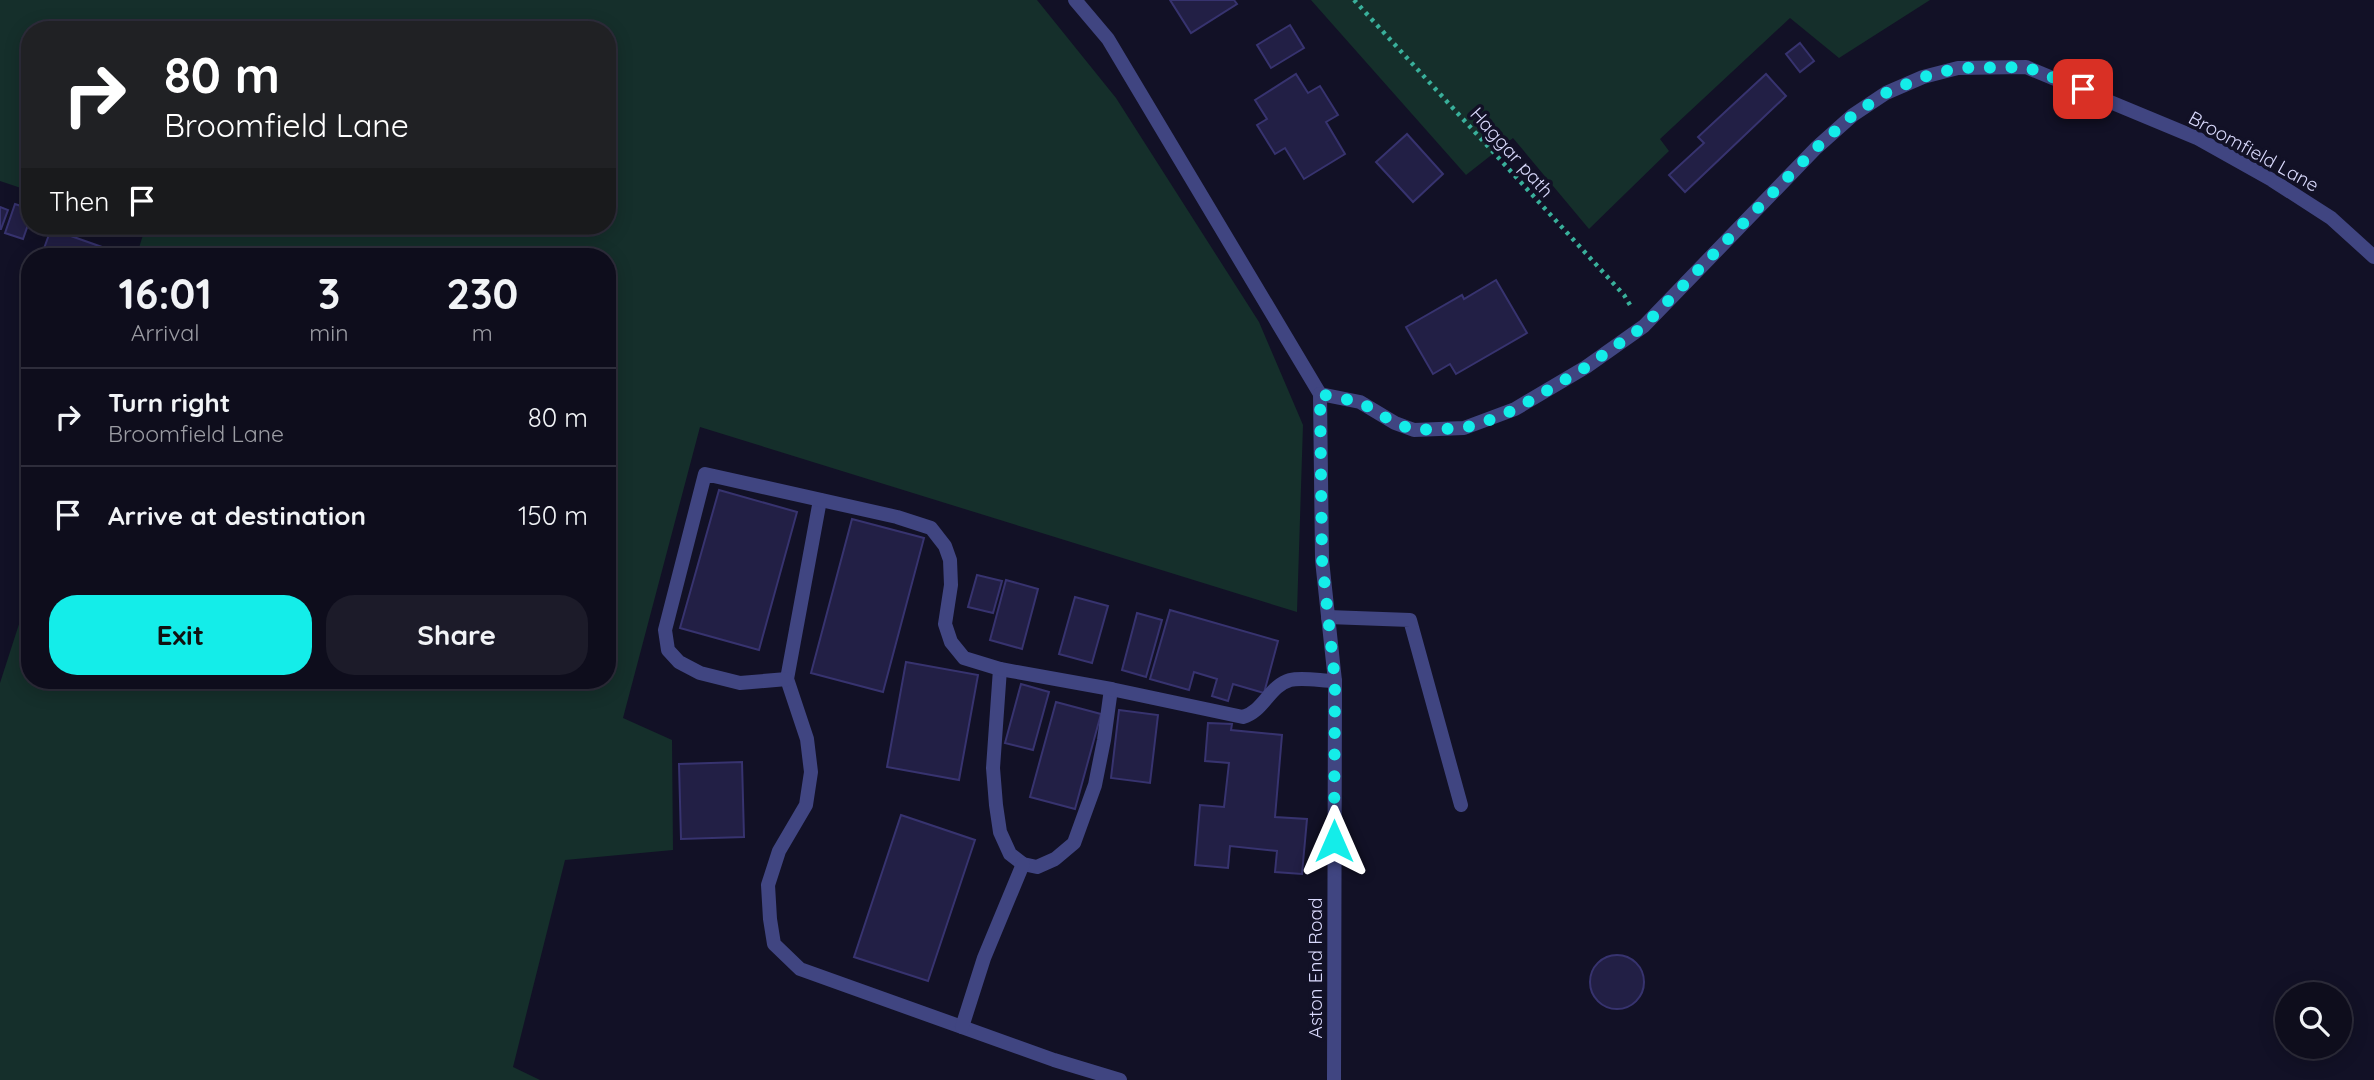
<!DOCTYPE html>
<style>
:root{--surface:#0e0d1c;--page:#1c1b29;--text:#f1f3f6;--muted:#9b9ca3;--line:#2e2d3b;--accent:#14ede9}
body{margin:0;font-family:Quicksand,sans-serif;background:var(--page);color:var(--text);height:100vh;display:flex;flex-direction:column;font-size:26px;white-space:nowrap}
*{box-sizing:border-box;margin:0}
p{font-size:23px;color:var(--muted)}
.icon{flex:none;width:38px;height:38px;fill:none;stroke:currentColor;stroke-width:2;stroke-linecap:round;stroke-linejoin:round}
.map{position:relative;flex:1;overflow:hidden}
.drawer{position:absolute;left:21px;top:248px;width:595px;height:441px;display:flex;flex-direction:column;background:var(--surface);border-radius:28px;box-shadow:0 4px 18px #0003,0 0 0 2px var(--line)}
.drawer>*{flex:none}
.hud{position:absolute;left:21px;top:21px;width:595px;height:214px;border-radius:28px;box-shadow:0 4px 18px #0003,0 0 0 2px var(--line);background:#202124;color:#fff;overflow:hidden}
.controls{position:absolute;left:2275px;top:982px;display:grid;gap:14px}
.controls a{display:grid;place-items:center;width:77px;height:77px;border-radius:50%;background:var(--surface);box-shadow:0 4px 18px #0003,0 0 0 2px var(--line);font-size:35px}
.pin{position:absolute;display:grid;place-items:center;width:60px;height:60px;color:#fff;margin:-30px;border-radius:14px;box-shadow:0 4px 10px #0006}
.me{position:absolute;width:77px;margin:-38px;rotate:0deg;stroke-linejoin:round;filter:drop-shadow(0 0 5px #0008)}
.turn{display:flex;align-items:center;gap:24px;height:147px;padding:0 28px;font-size:32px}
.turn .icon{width:91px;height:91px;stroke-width:2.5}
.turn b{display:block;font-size:49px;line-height:60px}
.then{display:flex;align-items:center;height:66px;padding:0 28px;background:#0003;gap:14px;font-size:26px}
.eta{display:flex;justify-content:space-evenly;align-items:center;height:119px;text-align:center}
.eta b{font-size:42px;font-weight:800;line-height:49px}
.cta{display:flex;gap:14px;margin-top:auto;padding:14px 28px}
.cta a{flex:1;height:80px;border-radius:28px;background:var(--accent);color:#111;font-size:28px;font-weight:800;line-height:80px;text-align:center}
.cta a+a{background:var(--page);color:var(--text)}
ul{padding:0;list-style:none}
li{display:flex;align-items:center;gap:21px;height:98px;padding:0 28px;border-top:2px solid var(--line)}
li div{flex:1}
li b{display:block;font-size:26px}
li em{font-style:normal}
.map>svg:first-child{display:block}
.green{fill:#152f2b}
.building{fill:#221f45;stroke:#37336f;stroke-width:2}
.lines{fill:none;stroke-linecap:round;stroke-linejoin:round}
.path{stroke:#39b09b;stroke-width:4.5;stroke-dasharray:3.5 5;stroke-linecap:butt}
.service{stroke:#404581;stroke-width:14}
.minor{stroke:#404581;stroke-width:14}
.route{stroke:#14ede9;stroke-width:12;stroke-dasharray:0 21.6}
.labels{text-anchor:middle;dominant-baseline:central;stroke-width:7;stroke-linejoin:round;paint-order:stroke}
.street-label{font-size:19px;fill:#d9d9fc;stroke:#121126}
</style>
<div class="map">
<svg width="2374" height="1080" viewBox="0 0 2374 1080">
<rect width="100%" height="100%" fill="#121126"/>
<g class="green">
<path d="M0 0H1037L1116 98 1259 322 1303 425 1297 612 700 427 623 718 672 740 673 850 565 860 513 1067 540 1080H0V683L30 590V681H607V257H136L144 232 127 226H607V30H30V191L0 181Z"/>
<path d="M1311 0H1930L1839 58 1790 18 1660 139 1669 151 1589 229 1513 138 1466 175Z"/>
</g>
<g class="building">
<path d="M1170 0H1234L1237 4 1191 33Z"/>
<path d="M1290 25 1304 48 1271 68 1257 45Z"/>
<path d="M1800 43 1814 61 1800 72 1786 54Z"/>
<path d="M1296 74 1308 93 1320 86 1338 115 1326 122 1345 154 1304 179 1285 148 1275 154 1257 125 1267 119 1255 100Z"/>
<path d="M1766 74 1786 96 1685 192 1669 175 1704 143 1698 137Z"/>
<path d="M1407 134 1443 174 1413 202 1376 162Z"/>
<path d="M15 204 30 209V219L23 239 5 233Z"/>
<path d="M0 207 8 210 1 229H0Z"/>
<path d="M51 229 119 253 118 257H52L42 254Z"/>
<path d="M1496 280 1527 333 1456 374 1450 364 1433 374 1406 327 1462 295 1464 299Z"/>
<path d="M719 490 797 512 759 650 680 628Z"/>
<path d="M852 519 924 538 883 692 811 673Z"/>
<path d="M977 575 1002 581 993 613 968 607Z"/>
<path d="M1006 580 1038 589 1022 649 990 640Z"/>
<path d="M1075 597 1108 606 1092 663 1059 654Z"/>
<path d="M1170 610 1278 641 1264 693 1233 684 1228 701 1212 696 1217 679 1194 672 1189 690 1150 679Z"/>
<path d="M1137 613 1162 620 1146 677 1122 670Z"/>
<path d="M906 662 978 675 959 780 887 767Z"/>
<path d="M1021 684 1049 692 1033 750 1005 743Z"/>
<path d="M1056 702 1101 714 1075 809 1030 797Z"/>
<path d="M1119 710 1158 715 1150 783 1111 778Z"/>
<path d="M1208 723 1232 724 1231 730 1282 735 1275 817 1307 819 1302 874 1275 872 1277 851 1230 846 1228 868 1195 865 1200 805 1224 807 1229 763 1205 761Z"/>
<path d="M742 762 744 837 681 839 679 764Z"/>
<path d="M901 815 975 840 928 981 854 957Z"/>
<circle cx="1617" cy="982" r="27"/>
</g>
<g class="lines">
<path class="path" d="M1354 0 1624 295 1630 305"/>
<g class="service">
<path d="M820 500 787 679 807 739 811 772 806 805 779 851 768 885 770 919 774 944 800 969 1054 1060 1120 1080"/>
<path d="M1328 617 1410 620 1461 805"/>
<path d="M1000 669 993 768 996 805 1000 832 1010 854 1023 864 1037 867 1055 859 1074 843 1095 785 1104 740 1111 689"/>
<path d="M787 679 740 683 700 673 679 662 668 650 665 630 705 474 897 517 931 528 945 546 950 560 951 585 945 624 951 642 964 658 1000 669 1111 689 1243 717C1264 711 1269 686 1290 680 1303 677 1322 681 1335 681"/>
<path d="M962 1027 984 958 1023 864"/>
</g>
<g class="minor">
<path d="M1075 0 1108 39 1320 394"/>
<path d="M1320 394 1360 402 1395 423 1414 430 1464 428 1515 409 1586 367 1644 326 1816 148 1853 115 1886 93 1923 77 1958 68 2026 67 2197 138 2272 180 2331 218 2374 257"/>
<path d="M1320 394 1322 560 1335 681 1334 1080"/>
</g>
</g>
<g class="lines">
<path class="route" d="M1334 841 1335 681 1322 560 1320 394 1360 402 1395 423 1414 430 1464 428 1487 421 1516 409 1553 387 1586 367 1644 326 1816 148 1853 115 1886 93 1923 77 1958 68 2026 67 2083 89"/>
</g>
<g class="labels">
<g class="street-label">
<text transform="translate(2254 151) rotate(29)">Broomfield Lane</text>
<text transform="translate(1512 152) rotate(48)">Haggar path</text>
<text transform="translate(1315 968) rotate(-90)">Aston End Road</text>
</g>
</g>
</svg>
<div class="controls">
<a><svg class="icon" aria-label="search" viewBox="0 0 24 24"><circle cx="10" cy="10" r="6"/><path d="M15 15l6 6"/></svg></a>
</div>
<div class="pin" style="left:2083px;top:89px;background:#d93025"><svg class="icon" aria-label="arrive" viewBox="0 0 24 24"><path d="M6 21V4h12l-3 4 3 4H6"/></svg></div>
<svg class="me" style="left:1334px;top:841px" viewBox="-20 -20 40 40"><path d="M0-17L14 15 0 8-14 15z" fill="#14ede9" stroke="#fff" stroke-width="4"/></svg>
<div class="hud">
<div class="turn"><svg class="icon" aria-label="right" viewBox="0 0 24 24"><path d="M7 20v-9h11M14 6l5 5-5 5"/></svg><div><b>80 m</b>Broomfield Lane</div></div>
<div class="then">Then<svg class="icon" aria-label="arrive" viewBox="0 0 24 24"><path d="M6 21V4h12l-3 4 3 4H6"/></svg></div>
</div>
<section class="drawer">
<div class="eta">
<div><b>16:01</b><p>Arrival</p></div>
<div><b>3</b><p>min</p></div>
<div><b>230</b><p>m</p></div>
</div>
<ul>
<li><svg class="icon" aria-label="right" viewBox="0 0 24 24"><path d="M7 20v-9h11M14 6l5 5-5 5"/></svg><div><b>Turn right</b><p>Broomfield Lane</p></div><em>80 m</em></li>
<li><svg class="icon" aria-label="arrive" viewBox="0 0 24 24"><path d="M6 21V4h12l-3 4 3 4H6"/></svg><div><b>Arrive at destination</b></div><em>150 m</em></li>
</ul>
<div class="cta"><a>Exit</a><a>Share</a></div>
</section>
</div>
